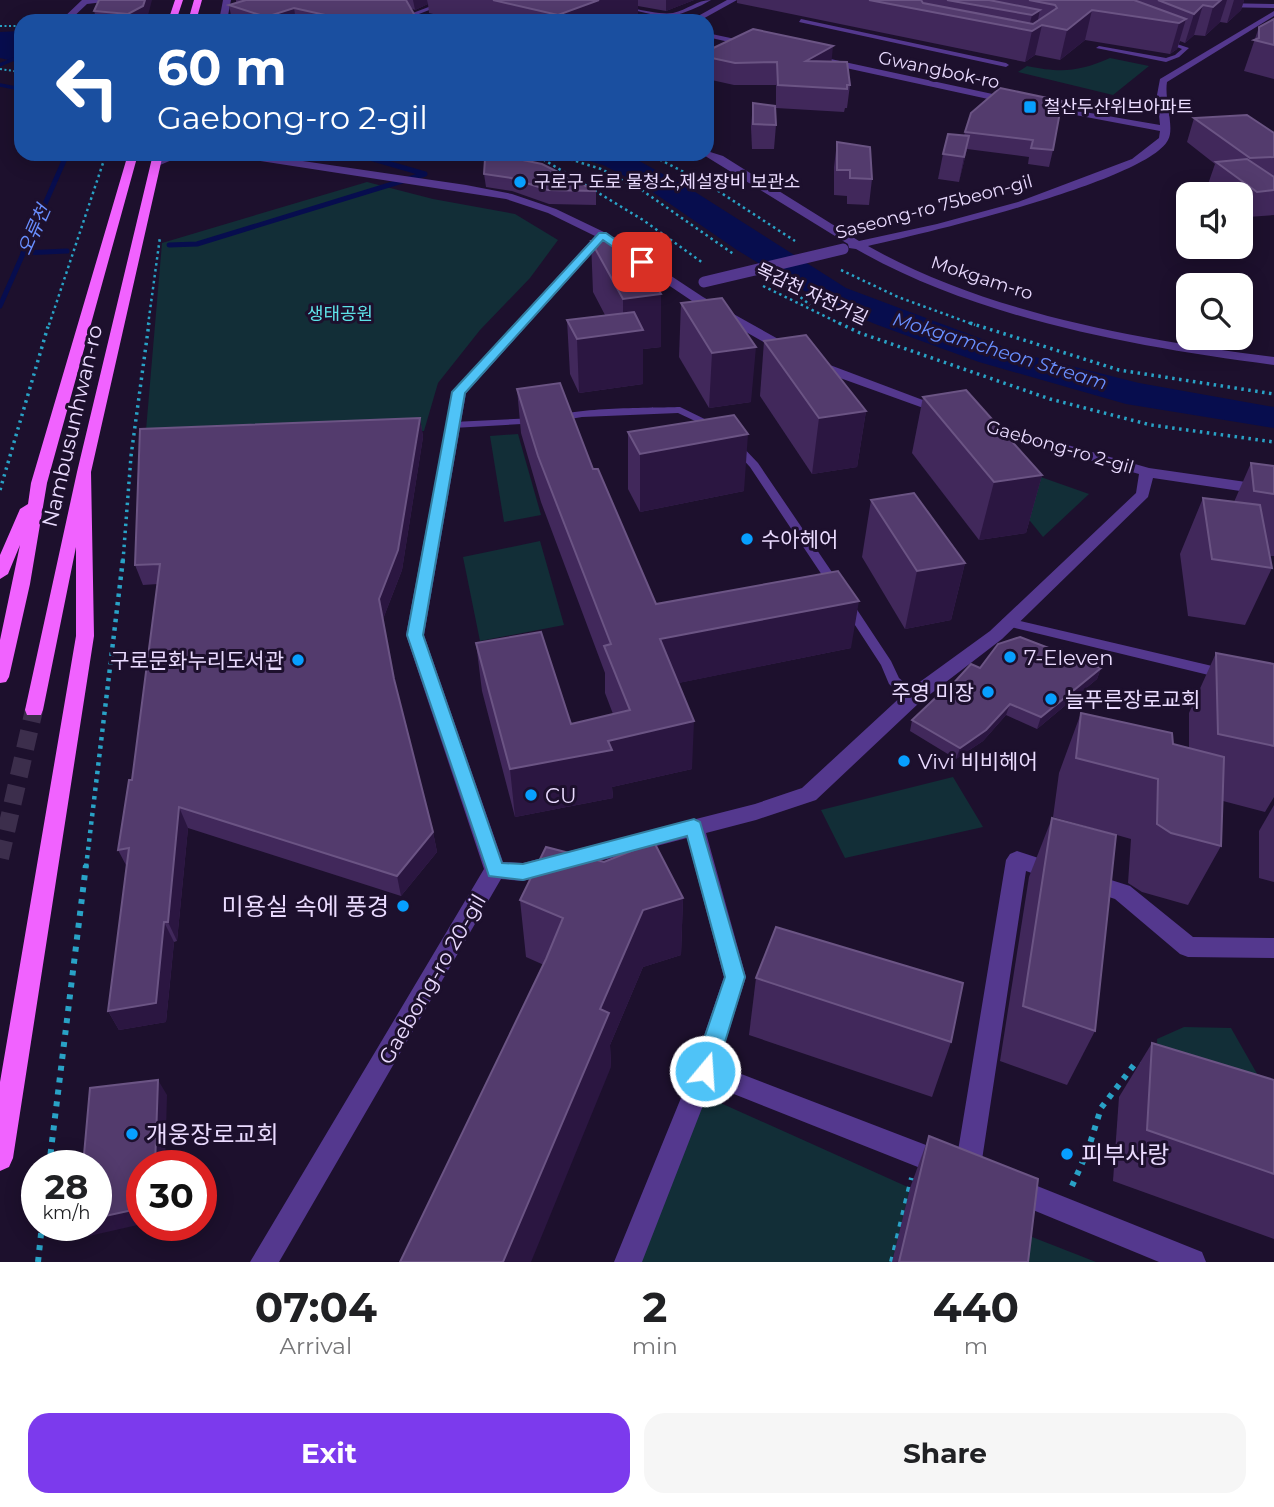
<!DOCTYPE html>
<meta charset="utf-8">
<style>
:root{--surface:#fff;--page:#f6f6f6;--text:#202124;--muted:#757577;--accent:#7c3aed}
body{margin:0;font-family:Montserrat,"Noto Sans KR",sans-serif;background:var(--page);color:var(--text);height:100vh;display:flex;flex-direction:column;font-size:26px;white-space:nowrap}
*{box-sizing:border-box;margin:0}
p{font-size:23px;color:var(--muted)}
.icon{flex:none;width:38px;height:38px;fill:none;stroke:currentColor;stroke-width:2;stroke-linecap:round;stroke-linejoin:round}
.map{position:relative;height:1262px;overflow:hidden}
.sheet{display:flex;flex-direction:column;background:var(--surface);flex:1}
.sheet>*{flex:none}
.guide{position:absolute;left:14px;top:14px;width:700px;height:147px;border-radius:21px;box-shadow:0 4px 18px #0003;background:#1a4fa0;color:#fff;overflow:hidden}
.tools{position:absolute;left:1176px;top:182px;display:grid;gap:14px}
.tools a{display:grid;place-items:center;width:77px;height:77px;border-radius:14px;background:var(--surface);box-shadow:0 4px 18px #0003;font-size:35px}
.speed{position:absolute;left:21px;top:1150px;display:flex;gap:14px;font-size:35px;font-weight:700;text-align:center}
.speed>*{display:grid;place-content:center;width:91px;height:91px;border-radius:50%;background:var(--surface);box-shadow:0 4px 18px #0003;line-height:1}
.speed small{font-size:18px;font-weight:400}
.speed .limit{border:10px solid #d22;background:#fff;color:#111}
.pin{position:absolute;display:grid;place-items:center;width:60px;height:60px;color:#fff;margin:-30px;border-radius:14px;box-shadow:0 4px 10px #0006}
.me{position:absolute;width:77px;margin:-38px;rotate:18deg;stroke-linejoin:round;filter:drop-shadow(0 0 5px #0008)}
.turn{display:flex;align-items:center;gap:24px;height:147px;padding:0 28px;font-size:32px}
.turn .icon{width:91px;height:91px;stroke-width:2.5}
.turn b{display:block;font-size:49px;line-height:60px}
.eta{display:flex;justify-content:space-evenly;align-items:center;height:119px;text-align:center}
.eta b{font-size:42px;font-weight:700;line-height:49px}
.primary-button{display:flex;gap:14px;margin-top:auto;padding:14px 28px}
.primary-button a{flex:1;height:80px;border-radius:21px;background:var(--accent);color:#fff;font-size:28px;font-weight:700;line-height:80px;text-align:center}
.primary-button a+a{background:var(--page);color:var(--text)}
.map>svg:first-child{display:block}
.green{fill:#122e37}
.water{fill:#070d4e}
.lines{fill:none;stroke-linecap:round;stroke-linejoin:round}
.stream-far1{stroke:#070d4e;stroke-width:3.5}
.stream{stroke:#070d4e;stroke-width:5}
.primary-tunnel{stroke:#3c2e4c;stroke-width:18;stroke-dasharray:18 10;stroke-linecap:butt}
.path-far4{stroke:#29a2c6;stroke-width:2;stroke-dasharray:2 2.5;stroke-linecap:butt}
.path-far3{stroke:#29a2c6;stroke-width:2.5;stroke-dasharray:2.5 3.5;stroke-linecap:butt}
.path-far2{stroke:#29a2c6;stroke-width:3.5;stroke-dasharray:2.5 4.5;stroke-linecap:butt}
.path-far1{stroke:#29a2c6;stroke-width:4.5;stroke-dasharray:3.5 5;stroke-linecap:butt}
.path{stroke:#29a2c6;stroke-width:6;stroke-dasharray:5 7;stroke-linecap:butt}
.lane{fill:#54388e;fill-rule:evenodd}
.street{fill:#54388e;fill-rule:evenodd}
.primary{fill:#f162ff;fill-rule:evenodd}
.street-bridge{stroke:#54388e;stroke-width:11}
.wall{fill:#41285b}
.shaded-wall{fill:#2b1641}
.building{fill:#533b6d;stroke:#6b5484;stroke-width:2}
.route{fill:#4fc3f7;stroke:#337fa1;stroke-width:2}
.poi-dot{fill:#079fff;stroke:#1d102d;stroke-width:2.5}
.labels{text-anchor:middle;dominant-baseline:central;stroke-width:6;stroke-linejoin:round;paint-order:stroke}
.far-street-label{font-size:18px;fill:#eadbff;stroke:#1d102d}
.far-poi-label{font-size:18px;fill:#eadbff;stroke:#1d102d;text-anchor:start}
.far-park-label{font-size:18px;fill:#5ee3e8;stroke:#1d102d}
.far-water-label{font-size:19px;font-style:italic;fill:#698fff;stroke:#1d102d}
.street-label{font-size:21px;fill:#eadbff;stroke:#1d102d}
.poi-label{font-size:21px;fill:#eadbff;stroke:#1d102d;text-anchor:start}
.near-poi-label{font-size:24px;fill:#eadbff;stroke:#1d102d;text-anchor:start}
</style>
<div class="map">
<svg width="1274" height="1262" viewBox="0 0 1274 1262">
<rect width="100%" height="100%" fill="#1d102d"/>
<g class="green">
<path d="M1110 58 1149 66 1113 95 1018 72 1027 66C1061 73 1078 72 1110 58Z"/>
<path d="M367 182 433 199 515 214 558 240 530 278 480 330 438 383 424 431 145 442 162 243Z"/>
<path d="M518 434 541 515 504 522 490 436Z"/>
<path d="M976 454 1089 494 1043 537Z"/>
<path d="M540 541 564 625 480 641 463 557Z"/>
<path d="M953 777 983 827 845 858 821 810Z"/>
<path d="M1184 1027 1231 1028 1260 1079 1158 1065 1157 1039Z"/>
<path d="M696 1092 910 1188 892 1262H628Z"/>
<path d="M1027 1235 1096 1262H1023Z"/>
</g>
<g class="water">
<path d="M21 31V63L0 58V32Z"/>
<path d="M565 154H623L632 157 692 190 846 288 1019 353 1139 383 1274 407V428L1126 404 979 362 875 324 821 301 737 250 644 186 603 165Z"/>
</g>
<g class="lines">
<g class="stream-far1">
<path d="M0 65 21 56"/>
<path d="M0 85 21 89"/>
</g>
<g class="stream">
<path d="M169 245 197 244 425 174 356 154"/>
<path d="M23 253 67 251"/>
<path d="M0 306 67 154"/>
</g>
<path class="primary-tunnel" d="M0 858 34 710"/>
<g class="path-far4">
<path d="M0 26H21"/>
<path d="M0 69 21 72"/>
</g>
<g class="path-far3">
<path d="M526 154 541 158 643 220 703 263"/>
<path d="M553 154 601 169 643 191 735 255"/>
<path d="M649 154 709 185 795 241"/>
<path d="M841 270 898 297 975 325"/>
<path d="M782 282 810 305"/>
<path d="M763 286 843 325"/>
<path d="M49 325 106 154"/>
<path d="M148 325 160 237"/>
</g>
<g class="path-far2">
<path d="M839 323 860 333 1050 399 1151 425 1274 442"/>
<path d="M970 323 1119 370 1274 394"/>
<path d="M0 490 49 323"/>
<path d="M123 561 131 456 149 323"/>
</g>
<path class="path-far1" d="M86 867 123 559"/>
<g class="path">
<path d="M49 1166 86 865"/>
<path d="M1072 1186 1088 1150 1101 1108 1134 1065H1141"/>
<path d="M38 1262 42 1225"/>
<path d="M892 1262 912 1178"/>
</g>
<g class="lane">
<path d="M447 0H455L406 19 412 21 397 19Z"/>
<path d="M590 0H601C619 4 656 16 673 13 687 10 697 0 711 0 686 15 659 21 631 21L641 16 652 19 659 16Z"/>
<path d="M801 19 1006 63 1009 65 1006 67 799 22Z"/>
<path d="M1162 39 1189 48 1179 57 1166 62 1096 48 1099 46 1166 58 1175 55 1182 49 1162 41Z"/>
<path d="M680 407 719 426 718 428H710L678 413 582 417 558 421 553 418C571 407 654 408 680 407Z"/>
<path d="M536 418 540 419V423L453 428 448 425 453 422Z"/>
<path d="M735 442 739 443 758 463 838 581 840 584 838 587H830L750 467 730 445Z"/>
<path d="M848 601 852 602 891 661 899 678 918 694 919 697 918 700H908L889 684 881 665 842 605Z"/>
<path d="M1007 618 1225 669 1231 674 1225 679 1003 625 1001 622 1003 619Z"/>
</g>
<g class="street">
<path d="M82 0H120L87 4 69 21H60Z"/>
<path d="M223 0H231L227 21H219Z"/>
<path d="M727 0H737L699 21H689Z"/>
<path d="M1220 3 1274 4V8L1217 7Z"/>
<path d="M1274 11V16L1167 82C1164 99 1175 128 1168 140 1147 181 919 235 868 246 986 313 1140 340 1274 357V365C1136 347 978 319 856 249L849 248 848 244 702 154H707V151L723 156 859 241 937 224 1018 202 1132 159 1159 138 1160 131 1033 107 1038 104 1160 125 1157 95 1160 79Z"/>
<path d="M707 33 754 43 755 45 751 47 707 37Z"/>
<path d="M826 58 1011 98 1016 101 1011 104 823 63Z"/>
<path d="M172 154H186L160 165 151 163Z"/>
<path d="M229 154H255L466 185 512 194 556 209 606 233 703 297 814 359 952 411 950 414H940L804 365 695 303 603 241 466 393 424 635 503 862 523 863 755 804 802 788 906 692 990 631 1136 493 1139 474 976 428V422H986L1149 468 1274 486V496L1153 478 1148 497 1002 639 920 702 816 800 756 820 706 833 746 977 718 1065 952 1155 956 1163 1006 860 1010 854 1017 851 1063 866 1066 872 1063 878 1055 881 1026 871 980 1173 976 1182 967 1186 958 1182 954 1173 955 1166 952 1173 943 1177 711 1085 642 1262H614L692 1071 724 977 687 838 523 881 501 879 279 1262H250L484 869 406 635 452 392 595 236 548 213 506 199 234 157Z"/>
<path d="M1089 873 1130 886 1193 937 1274 938V958L1188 957 1180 954 1115 899 1081 888 1078 882 1081 876Z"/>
<path d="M1015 1177 1202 1252 1206 1262H1159L1006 1199 1002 1190 1006 1181Z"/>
</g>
<g class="primary">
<path d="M175 0H183L176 21H168Z"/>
<path d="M194 0H202L196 21H188Z"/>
<path d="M128 154H138L47 483 30 584 9 677 6 682 0 683V640L20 545 8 574 0 579V555L20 509 28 504 31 483Z"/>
<path d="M153 154H163L91 472 94 636 13 1158 9 1167 0 1171V1082L76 636V547L43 710 41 715H27L25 710 77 472Z"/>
</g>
<path class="street-bridge" d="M704 282 843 249"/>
</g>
<g class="wall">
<path d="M99 0 147 19 143 21H97L94 11Z"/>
<path d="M236 0H694L666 11 638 6V14L620 21H462L429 13 428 4 415 10 410 8 418 21H232L229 5 236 3Z"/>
<path d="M737 0H1244L1241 10 1227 23 1220 22 1205 36 1194 35 1185 43 1180 41 1177 49 1170 54 1085 40 1060 60 1035 55 1025 62 737 3Z"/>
<path d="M1274 19V79L1244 71 1259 27Z"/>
<path d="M707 51 831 61 850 85 847 108H845L844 112 776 108V85H734L707 79Z"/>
<path d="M1000 88 1053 150 1049 167 1028 164 1029 157 967 149 959 182 938 179 943 154 964 136 965 132Z"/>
<path d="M753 103 776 125 774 149H752L751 127Z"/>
<path d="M1194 118 1274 133V215L1248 217 1241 212V194H1217L1207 187 1215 164 1187 142Z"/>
<path d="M837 142 872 179 869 205 847 204V196L834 195V167Z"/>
<path d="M484 174 596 191V205L549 204 512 191 486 187Z"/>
<path d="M591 241 661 347 643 349V384L579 393 570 374 567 320 605 315 593 292Z"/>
<path d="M681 303 751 402 709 408 679 357Z"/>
<path d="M764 341 866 411 857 467 812 474 760 396Z"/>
<path d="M517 389 593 469 656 604 851 648 678 683 692 769 612 787 613 798 515 817 482 691 476 643 571 724 613 714 605 693V673L541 502 521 433Z"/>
<path d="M923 397 1042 475 1026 533 979 540 912 453Z"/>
<path d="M420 418 423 437 402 570 383 619 395 684 433 832 437 852 401 896 188 828 177 941 174 942 166 1022 119 1030 108 1011 127 867 118 850 132 780 158 584 143 585 135 565Z"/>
<path d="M628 432 744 491 640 512 628 489Z"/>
<path d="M1251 463 1274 466V556H1270L1272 568 1245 625 1188 616 1180 554 1203 498 1234 502Z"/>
<path d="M871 500 965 563 951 620 905 629 862 557Z"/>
<path d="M1216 653 1274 664V797L1265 812 1223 801 1221 846 1188 905 1142 892 1128 883 1131 839 1053 817 1059 773 1081 713 1173 744 1189 748V713Z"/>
<path d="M980 668H1101L1097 679 1037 729 1006 715 983 741 956 759 910 731 912 720 950 687Z"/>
<path d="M1274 805V882L1259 878V831Z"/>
<path d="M1052 818 1095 1031 1067 1085 1000 1061 1029 877Z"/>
<path d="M683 898 681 955 643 967 610 1045 611 1067 544 965 526 957 520 900Z"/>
<path d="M756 978 951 1042 932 1097 749 1035Z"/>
<path d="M1152 1043 1274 1080V1239L1113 1181 1119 1097Z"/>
<path d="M929 1136 1028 1262H892L910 1188Z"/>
</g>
<g class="shaded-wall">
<path d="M145 0H152L147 19 143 21H130L128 14Z"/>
<path d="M413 0H427L428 4 415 10Z"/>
<path d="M599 0H638V14L620 21H558V15Z"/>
<path d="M666 0H694L666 11Z"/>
<path d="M1221 0H1227L1220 22 1205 36 1213 7Z"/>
<path d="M1234 0H1244L1241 10 1227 23Z"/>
<path d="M1203 5 1194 35 1185 43 1194 14Z"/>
<path d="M294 8 296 21H267L266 17Z"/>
<path d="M1040 10 1036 29 1042 25 1035 55 1025 62 1032 31H1028L1032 15Z"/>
<path d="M1092 10 1085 40 1060 60 1067 30Z"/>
<path d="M1186 19 1177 49 1170 54 1179 23Z"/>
<path d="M833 46 831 67 806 61Z"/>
<path d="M969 136 964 161 959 182 964 157Z"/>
<path d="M661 294V347L643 349V384L579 393 577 339 623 332V299Z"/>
<path d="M756 347 751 402 709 408 712 353Z"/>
<path d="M866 411 857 467 812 474 819 418Z"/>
<path d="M420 418 423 437 402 570 383 619 379 599Z"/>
<path d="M748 434 744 491 640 512V454Z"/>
<path d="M1042 475 1026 533 979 540 994 482Z"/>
<path d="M965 563 951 620 905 629 917 571Z"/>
<path d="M859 601 851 648 659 687 660 639Z"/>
<path d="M1101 668 1097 679 1037 729 1041 717Z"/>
<path d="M1010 704 1006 715 983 741 956 759 960 748Z"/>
<path d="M694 721 692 769 612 787 613 798 515 817 510 769 608 741Z"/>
<path d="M179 807 188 828 177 941 168 922Z"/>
<path d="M433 832 437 852 401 896 397 876Z"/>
<path d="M683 898 681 955 643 967 610 1045 611 1067 531 1262H503L600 1009 643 910Z"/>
<path d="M164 922 174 942 166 1022 119 1030 108 1011Z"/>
<path d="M158 1080 167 1095 165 1166H155Z"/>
<path d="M142 1208V1224L89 1236 80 1225H96V1218Z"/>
</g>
<g class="building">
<path d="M99 0H145L143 6 128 14 94 11Z"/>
<path d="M246 0H406L418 21H352L294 8 266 17 229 5Z"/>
<path d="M493 0H599L558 15Z"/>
<path d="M869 0H921L923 3 1033 24 1057 8 1055 5 1029 0H1134L1186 19 1179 23 1092 10 1067 30 1042 25 1032 31Z"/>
<path d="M947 0H989L1040 10 1032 15Z"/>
<path d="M1158 0H1221L1213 7 1203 5 1194 14Z"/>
<path d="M1274 19V45L1254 40 1259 38V27Z"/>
<path d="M753 29 833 46 806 61 847 62 850 85H847V89L778 85 777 62 735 63 707 57V51Z"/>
<path d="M1000 88 1062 101 1053 150 1031 148 1033 140 965 132 971 113Z"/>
<path d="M753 103 775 106 776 125 753 124Z"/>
<path d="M1247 115 1274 133V157L1250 158 1194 118Z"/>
<path d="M948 134 969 136 964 157 943 154Z"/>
<path d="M837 142 870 147 872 179 850 178V170H837Z"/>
<path d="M499 155 542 164 596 191 548 190 511 178 484 174 485 159Z"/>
<path d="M1247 159 1274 177V190L1257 192 1216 162Z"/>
<path d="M626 237 661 294 623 299 591 241Z"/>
<path d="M722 298 756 347 712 353 681 303Z"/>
<path d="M634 312 643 330 577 339 567 320Z"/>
<path d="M806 335 866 411 819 418 764 341Z"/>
<path d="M560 383 593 469H598L656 604 838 571 859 601 660 639 694 721 608 741 612 750 510 769 476 643 541 632 571 724 630 710 604 646 611 644 538 456 517 389Z"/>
<path d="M966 390 1042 475 994 482 923 397Z"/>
<path d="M734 415 748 434 640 454 628 432Z"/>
<path d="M420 418 398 550 379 599 394 679 433 832 397 876 179 807 168 922H164L156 1003 108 1011 129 848 118 850 129 780H132L160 564 135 565 140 429Z"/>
<path d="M1251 463 1274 466V494L1254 491Z"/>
<path d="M914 493 965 563 917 571 871 500Z"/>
<path d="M1203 498 1260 505 1272 568 1212 559Z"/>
<path d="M1020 637 1101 668 1041 717 1010 704 986 730 960 748 912 720 948 686 950 687 971 664 980 668 998 644Z"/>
<path d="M1216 653 1274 664V746L1218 734Z"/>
<path d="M1081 713 1172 733 1173 744 1224 757 1221 846 1171 833 1157 824 1158 779 1076 758Z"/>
<path d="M1052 818 1116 835 1095 1031 1023 1006Z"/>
<path d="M654 842 683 898 643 910 600 1009 609 1013 503 1262H400L546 959 563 918 520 900 546 847 604 862Z"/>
<path d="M776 927 963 983 951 1042 756 978Z"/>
<path d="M1152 1043 1274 1080V1174L1147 1130Z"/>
<path d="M158 1080 155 1166H142V1208L96 1218V1166H83L90 1088Z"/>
<path d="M929 1136 1038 1179 1028 1262H899Z"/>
</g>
<path class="route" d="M599 233H606L647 262 638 264 603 240 465 393 423 635 502 863 523 864 694 819 700 822 745 977 716 1071 712 1079 705 1082 697 1079 693 1071 725 977 687 836 523 880 489 876 407 635 452 392Z"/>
<g class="poi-dot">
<rect x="1023" y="100" width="14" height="14" rx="3.5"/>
<circle cx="520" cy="182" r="7"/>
<circle cx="747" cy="539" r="7"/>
<circle cx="1010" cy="657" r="7"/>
<circle cx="298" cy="660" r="7"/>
<circle cx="988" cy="692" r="7"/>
<circle cx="1051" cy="699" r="7"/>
<circle cx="904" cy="761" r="7"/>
<circle cx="531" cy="795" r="7"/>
<circle cx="403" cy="906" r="7"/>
<circle cx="132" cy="1134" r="7"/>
<circle cx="1067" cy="1154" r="7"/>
</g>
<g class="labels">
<g class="far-street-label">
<text transform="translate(939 70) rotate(12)">Gwangbok-ro</text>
<text transform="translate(934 207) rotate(-15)">Saseong-ro 75beon-gil</text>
<text transform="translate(982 278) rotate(18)">Mokgam-ro</text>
<text transform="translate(812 294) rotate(25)">목감천 자전거길</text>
<text transform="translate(1060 447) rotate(16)">Gaebong-ro 2-gil</text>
</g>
<g class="far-poi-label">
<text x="1044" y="107">철산두산위브아파트</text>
<text x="534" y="182">구로구 도로 물청소,제설장비 보관소</text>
</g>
<g class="far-park-label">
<text x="340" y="314">생태공원</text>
</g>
<g class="far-water-label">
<text transform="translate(34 230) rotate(-66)">오류천</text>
<text transform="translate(1000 351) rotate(17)">Mokgamcheon Stream</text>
</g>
<g class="street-label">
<text transform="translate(72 426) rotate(-77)">Nambusunhwan-ro</text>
<text transform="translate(432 979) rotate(-60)">Gaebong-ro 20-gil</text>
</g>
<g class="poi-label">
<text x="761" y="539">수아헤어</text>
<text x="1024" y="657">7-Eleven</text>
<text x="284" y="660" text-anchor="end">구로문화누리도서관</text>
<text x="974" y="692" text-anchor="end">주영 미장</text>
<text x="1065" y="699">늘푸른장로교회</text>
<text x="918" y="761">Vivi 비비헤어</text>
<text x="545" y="795">CU</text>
</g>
<g class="near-poi-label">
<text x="389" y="906" text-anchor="end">미용실 속에 풍경</text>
<text x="146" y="1134">개웅장로교회</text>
<text x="1081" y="1154">피부사랑</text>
</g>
</g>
</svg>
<div class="tools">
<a><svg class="icon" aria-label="sound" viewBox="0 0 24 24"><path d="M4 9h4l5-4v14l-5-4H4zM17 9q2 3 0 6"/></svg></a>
<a><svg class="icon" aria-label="search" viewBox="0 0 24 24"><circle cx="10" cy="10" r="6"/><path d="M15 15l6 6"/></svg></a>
</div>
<div class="speed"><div>28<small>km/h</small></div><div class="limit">30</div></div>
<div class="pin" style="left:642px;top:262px;background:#d93025"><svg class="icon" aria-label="arrive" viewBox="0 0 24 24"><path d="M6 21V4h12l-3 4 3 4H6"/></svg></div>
<svg class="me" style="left:705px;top:1071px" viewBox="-20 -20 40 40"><circle r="17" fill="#4fc3f7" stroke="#fff" stroke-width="3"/><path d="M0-11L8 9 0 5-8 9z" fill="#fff"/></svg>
<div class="guide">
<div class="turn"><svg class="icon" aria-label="left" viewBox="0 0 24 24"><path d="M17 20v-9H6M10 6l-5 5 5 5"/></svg><div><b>60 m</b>Gaebong-ro 2-gil</div></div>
</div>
</div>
<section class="sheet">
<div class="eta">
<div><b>07:04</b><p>Arrival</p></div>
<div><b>2</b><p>min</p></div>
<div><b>440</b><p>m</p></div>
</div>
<div class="primary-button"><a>Exit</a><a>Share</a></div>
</section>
